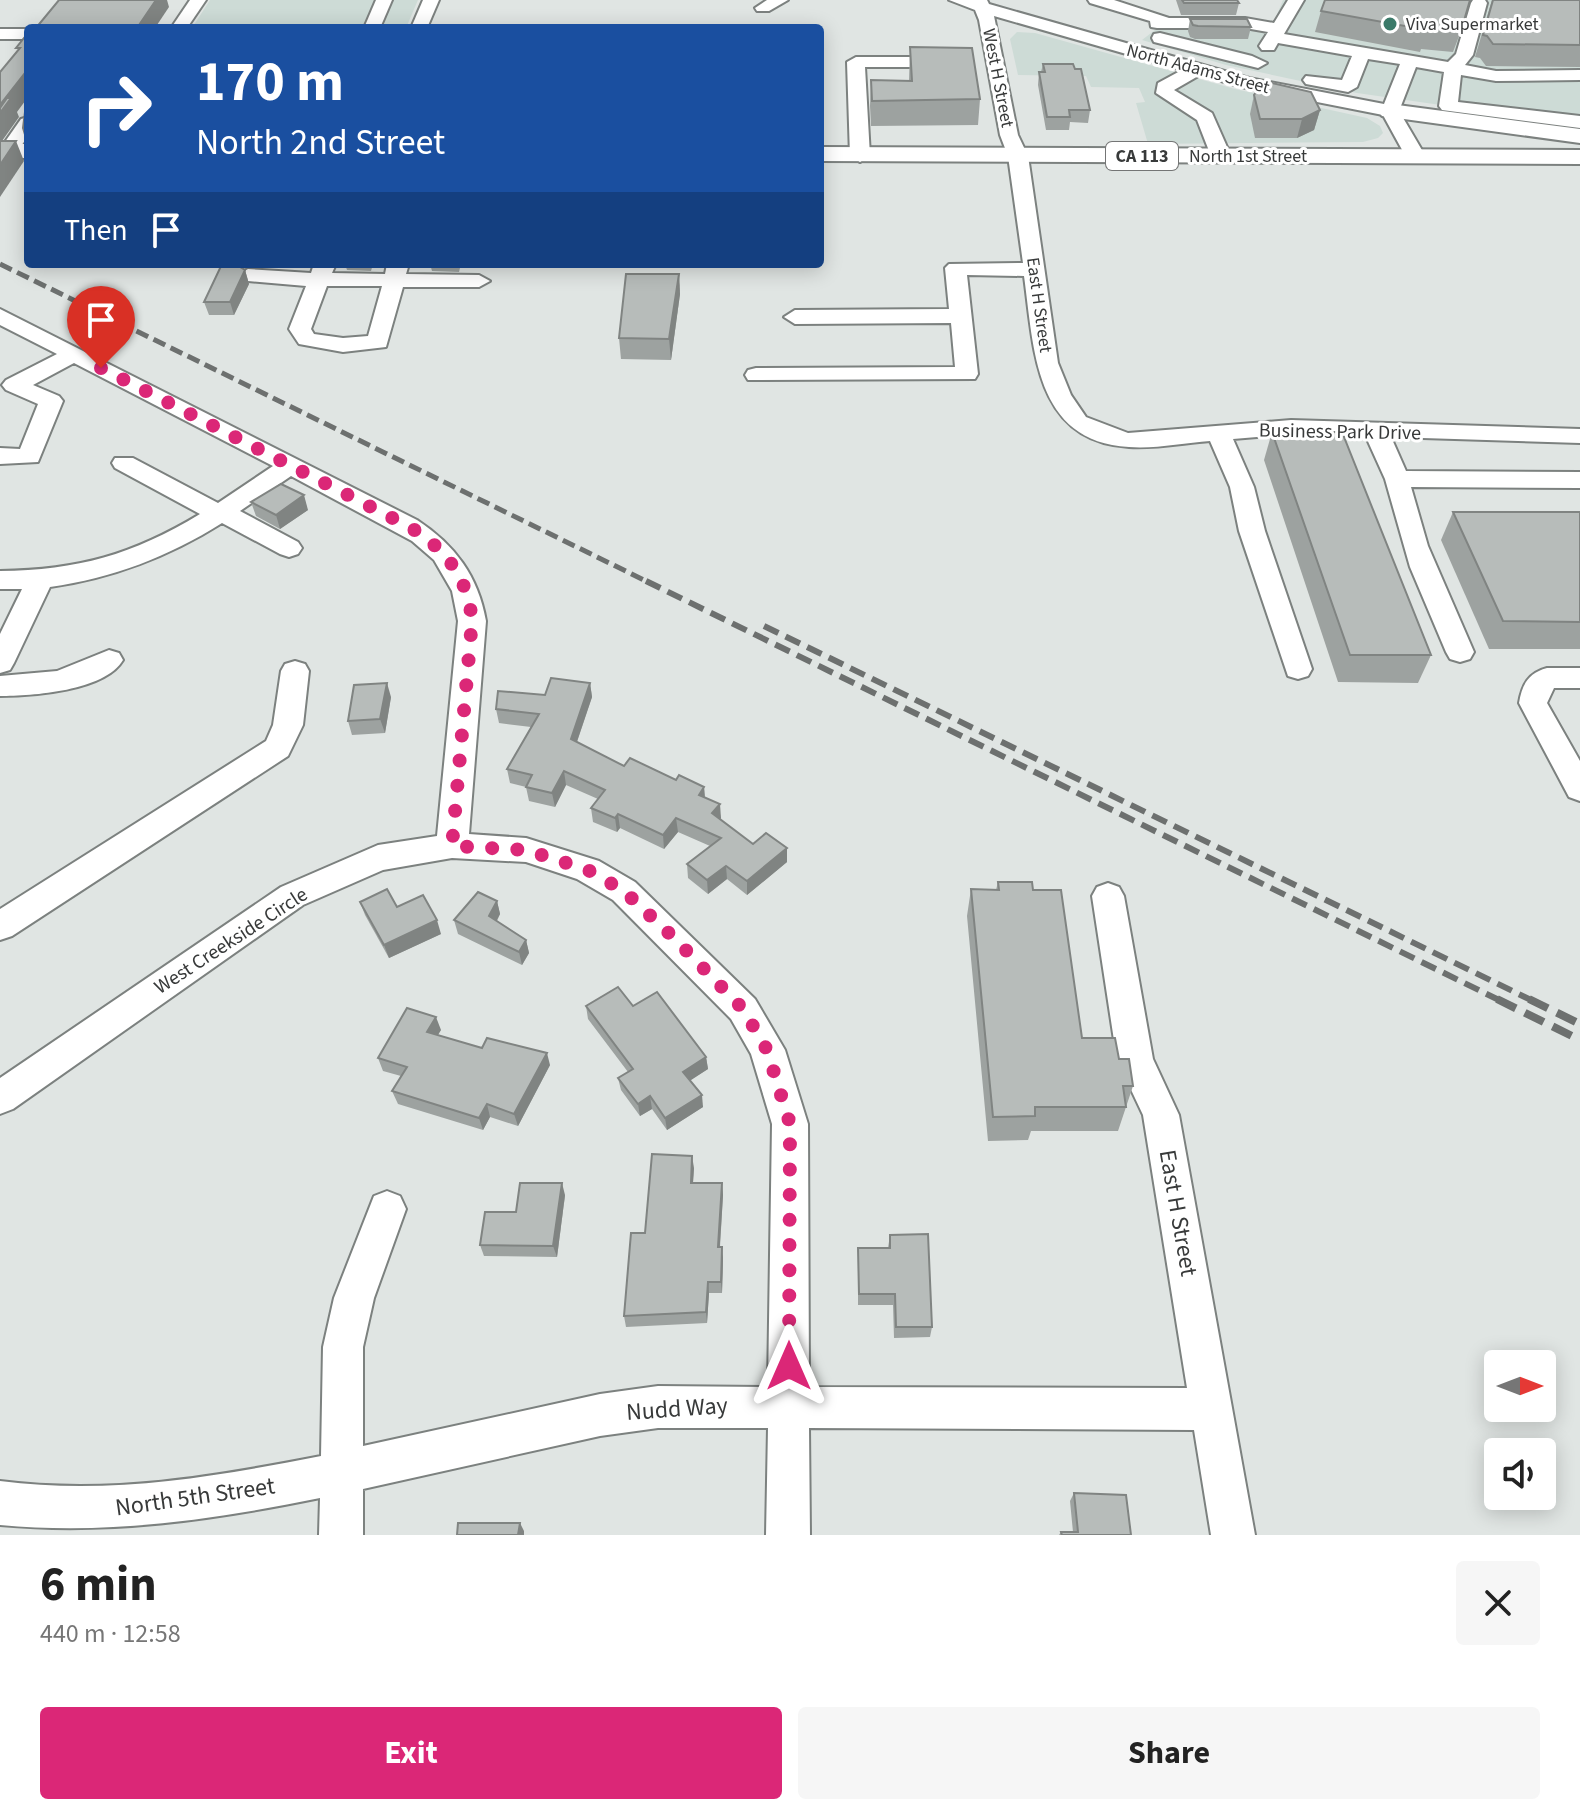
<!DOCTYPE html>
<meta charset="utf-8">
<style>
:root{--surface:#fff;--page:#f6f6f6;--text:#222;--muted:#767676;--accent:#db2777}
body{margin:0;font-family:"Source Sans 3",sans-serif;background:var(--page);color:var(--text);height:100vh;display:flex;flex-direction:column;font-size:30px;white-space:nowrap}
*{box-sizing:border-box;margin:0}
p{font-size:26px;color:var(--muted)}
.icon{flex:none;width:44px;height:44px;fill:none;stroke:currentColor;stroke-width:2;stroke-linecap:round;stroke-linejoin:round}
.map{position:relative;height:1535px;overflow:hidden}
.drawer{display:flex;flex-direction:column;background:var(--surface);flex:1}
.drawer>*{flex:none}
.hud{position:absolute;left:24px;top:24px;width:800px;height:244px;border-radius:8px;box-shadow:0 4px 20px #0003;background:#1a4fa0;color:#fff;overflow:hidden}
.needle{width:52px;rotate:90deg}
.controls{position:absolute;left:1484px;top:1350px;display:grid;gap:16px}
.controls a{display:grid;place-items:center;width:72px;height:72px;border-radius:8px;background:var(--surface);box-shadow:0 4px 20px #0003;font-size:40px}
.pin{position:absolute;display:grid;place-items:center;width:68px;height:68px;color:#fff;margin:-82px -34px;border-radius:50% 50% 50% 0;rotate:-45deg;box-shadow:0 0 8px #0007}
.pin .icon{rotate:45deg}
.me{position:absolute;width:88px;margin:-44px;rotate:0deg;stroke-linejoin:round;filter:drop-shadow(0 0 6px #0008)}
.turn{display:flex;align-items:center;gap:28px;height:168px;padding:0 40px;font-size:36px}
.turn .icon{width:104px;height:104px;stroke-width:2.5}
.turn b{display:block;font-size:56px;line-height:68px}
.then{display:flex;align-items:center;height:76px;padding:0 40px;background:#0003;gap:16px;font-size:30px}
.round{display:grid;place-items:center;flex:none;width:84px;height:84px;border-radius:8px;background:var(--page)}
.head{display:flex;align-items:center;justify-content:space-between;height:136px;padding:0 40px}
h1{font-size:48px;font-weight:700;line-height:60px}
.primary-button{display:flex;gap:16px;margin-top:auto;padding:16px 40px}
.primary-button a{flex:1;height:92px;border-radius:8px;background:var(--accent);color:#fff;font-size:32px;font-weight:700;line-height:92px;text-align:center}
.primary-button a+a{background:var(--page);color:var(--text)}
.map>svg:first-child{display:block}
.built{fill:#cddbd6}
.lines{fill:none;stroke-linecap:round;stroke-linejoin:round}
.minor-casing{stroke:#7c817f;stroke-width:4}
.major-casing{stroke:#7c817f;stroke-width:4}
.minor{fill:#fff;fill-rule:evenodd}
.major{fill:#fff;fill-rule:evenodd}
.rail-far2{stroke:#6d706f;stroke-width:5;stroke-dasharray:13 6;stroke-linecap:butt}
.rail-far1{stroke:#6d706f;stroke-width:6;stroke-dasharray:16 8;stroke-linecap:butt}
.rail{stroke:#6d706f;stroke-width:8;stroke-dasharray:21 10;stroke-linecap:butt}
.wall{fill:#9da2a0}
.shaded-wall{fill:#808482}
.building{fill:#b7bcba;stroke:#808482;stroke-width:2}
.route{stroke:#db2777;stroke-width:14;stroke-dasharray:0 25.2}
.poi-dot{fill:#3a7a69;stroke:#fff;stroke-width:3}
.labels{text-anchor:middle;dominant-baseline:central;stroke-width:6;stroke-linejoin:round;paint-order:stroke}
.far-poi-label{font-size:18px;fill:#383a3a;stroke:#fff;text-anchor:start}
.far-street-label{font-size:18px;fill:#383a3a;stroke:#fff}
.shield{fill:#fff;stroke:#747575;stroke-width:2}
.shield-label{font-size:18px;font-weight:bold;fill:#383a3a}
.street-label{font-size:20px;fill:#383a3a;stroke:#fff}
.near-street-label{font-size:24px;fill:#383a3a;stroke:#fff}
</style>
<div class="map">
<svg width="1580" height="1535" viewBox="0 0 1580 1535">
<rect width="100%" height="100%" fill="#e0e5e3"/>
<g class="built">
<path d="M210 0H418L406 28H192Z"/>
<path d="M1283 0H1492L1580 9V125L1357 93 1226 65 1142 40 1169 19 1274 22Z"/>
<path d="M1017 32 1035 33 1235 89 1367 118 1380 126 1383 133 1378 138 1363 142 1148 144 1136 103 1145 102 1139 88 1091 87 1086 76 1018 75 1010 39Z"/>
</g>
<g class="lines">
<g class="minor-casing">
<g id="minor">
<path d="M190 0H206L187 28H171Z"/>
<path d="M376 0H392L380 28H364Z"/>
<path d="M423 0H439L427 28H411Z"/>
<path d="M767 0H788L769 11H757L755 8Z"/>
<path d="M949 0H987L989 4 1249 78 1384 104 1400 64 1368 59 1357 87 1348 92 1306 84 1303 80 1306 76 1342 80 1352 56 1278 43 1274 50H1262L1259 46 1268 32 1245 28H1157L1151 27 1150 21 1090 3 1088 0H1114L1169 18H1245L1274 23 1288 0H1304L1284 34 1448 62 1456 54 1471 3 1473 0H1485L1487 3 1473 55 1465 65 1496 71 1580 70V80L1496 81 1461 75 1458 102 1580 116V128L1442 110 1439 106 1444 72 1416 67 1399 111 1426 157 1416 163 1406 157 1383 115 1246 88 1200 75 1174 90 1212 113 1231 156 1221 162 1211 156 1197 120 1156 93 1158 83 1182 70 994 16 1018 135 1028 156 1058 363 1071 395 1086 417 1128 433 1291 420 1580 429V443L1391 437 1406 471 1580 472V488L1411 487 1428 546 1474 652 1470 659 1460 662 1450 659 1446 652 1410 567 1385 479 1366 437 1291 434 1233 439 1254 487 1265 531 1312 669 1308 676 1298 679 1288 676 1239 531 1230 487 1210 441C1184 443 1155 449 1129 447 1034 442 1034 348 1024 276L967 275 978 374 975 379 748 380 745 375 748 370 756 368 955 367 951 323 795 324 784 317 795 310 949 309 945 268 949 264 1023 263 1008 156 1000 135 979 20 975 10Z"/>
<rect x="0" y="29" width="28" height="10"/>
<path d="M1160 33 1252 56 1267 63 1258 68 1154 42 1152 38 1154 34Z"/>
<path d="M856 57H930L939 62 930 67H865L870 156 860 162 850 156 847 62Z"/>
<path d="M28 117V136L15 155H1L0 149 21 119Z"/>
<path d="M314 264H336L332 273 385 274 387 264H409L406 274 479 275 490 281 479 287H403L386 347 343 352 299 344 289 329 306 286 248 281 237 275 248 269 311 273ZM327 286H382L368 336 343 338 314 334 311 329Z"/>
<path d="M0 309 417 520C455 545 478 576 486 621L469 834 526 838 599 861 635 882 755 999 785 1050 808 1124 809 1387 1187 1388 1143 1115 1117 1060 1092 896 1097 887 1108 883 1119 887 1124 896 1153 1059 1179 1115 1255 1535H1211L1194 1430 809 1428 810 1535H766L768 1428H658L600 1436 363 1489V1535H319L320 1498C213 1520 109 1535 0 1525V1481C110 1495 213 1477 321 1456L323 1347 334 1298 374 1196 387 1191 400 1196 406 1209 374 1298 363 1347V1446L600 1394 658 1386 768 1387 772 1124 751 1054 731 1019 613 900 577 879 526 862 452 858 383 870 303 905 13 1109 0 1114V1078L281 887 378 845 437 836 458 621 452 591 434 560 412 541 291 476 240 511 298 542 302 548 298 554 289 557 280 554 222 523C168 557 113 578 50 587L14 663 10 670 0 673V634L22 589H0V571C78 570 132 555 200 514L115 468 112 463 115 458H133L218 503 273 466 74 363 33 385 59 396 63 401 38 462 0 464V448L20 449 38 404 6 390 2 385 6 380 57 354 0 325Z"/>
<path d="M109 650 119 653 123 660C105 691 32 696 0 696V676L57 671Z"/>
<path d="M295 661 305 664 309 671 303 725 288 756 12 936 0 940V909L266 741 273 725 281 671 285 664Z"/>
<path d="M1547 668H1580V688H1554L1547 703 1580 761V801L1569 797 1519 703C1522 685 1528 673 1547 668Z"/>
</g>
</g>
<g class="major-casing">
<g id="major">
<path d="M1390 104 1580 129V143L1382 116 1378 111 1382 106Z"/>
<rect x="0" y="144" width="28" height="14"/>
<path d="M820 147 1580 150V164L820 161Z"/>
</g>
</g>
<use href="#minor" class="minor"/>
<use href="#major" class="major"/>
<path class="rail-far2" d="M0 264 650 583"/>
<g class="rail-far1">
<path d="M646 581 1501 1001"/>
<path d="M764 626 1533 1001"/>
</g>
<g class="rail">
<path d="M1497 999 1580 1040"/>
<path d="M1529 999 1580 1024"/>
</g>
</g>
<g class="wall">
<path d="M1176 0H1237L1239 3 1236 15H1181Z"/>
<path d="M1492 0H1580V67L1486 66 1480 58 1475 57Z"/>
<path d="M1321 11 1461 31 1453 52 1421 49 1420 52 1315 32Z"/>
<path d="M1190 19 1251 27 1248 39H1195L1190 37 1188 31Z"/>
<path d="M910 47 980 99 978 125 871 126 870 106 871 80 909 81Z"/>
<path d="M1043 64 1090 110 1088 123 1070 122 1069 130H1046L1038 85 1039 72H1041Z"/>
<path d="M1254 95 1320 110 1314 130 1297 138H1255L1250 114Z"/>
<path d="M222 264H258L257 267 247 266 242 269 245 270 249 284 234 315H209L204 302Z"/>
<path d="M345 264H373L371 271 347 270Z"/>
<path d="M430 264H461L459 272 432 271Z"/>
<path d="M679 274 680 294 671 360 621 359 619 338Z"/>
<path d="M1272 432 1431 655 1418 683 1338 682 1264 460Z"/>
<path d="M251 502 308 510 280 529 256 516Z"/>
<path d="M1453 512H1580V649H1489L1441 540Z"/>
<path d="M590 683 592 697 577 742 624 766 704 787 705 798 721 818 720 819 753 844 787 862 747 895 727 879 708 894 688 878 687 864 710 846 678 832 664 849 620 828 617 832 593 822 591 808 598 799 566 785 555 807 529 801 526 787 510 783 507 769 531 727 499 723 496 709Z"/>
<path d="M391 697 385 733 352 735 348 721Z"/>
<path d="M998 882 1033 890 1082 1038 1119 1059 1133 1086 1118 1131H1031L1028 1140 988 1141 967 916 971 889 996 890Z"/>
<path d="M497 901 500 914 497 921 526 940 529 953 522 965 458 934 454 920Z"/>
<path d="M360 902 397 907 441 934 389 958 365 915Z"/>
<path d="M586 1006H633L706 1057 708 1069 690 1080 703 1107 667 1130 652 1109 640 1116 621 1090 618 1078 628 1072 588 1019Z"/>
<path d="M441 1030 437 1035 482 1048 550 1065 518 1126 490 1117 483 1130 398 1104 392 1091 401 1076 383 1071 378 1058Z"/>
<path d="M694 1168 693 1183H722L723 1195 720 1247 723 1258 722 1293H709L707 1323 626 1327 624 1316 645 1233Z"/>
<path d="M565 1195 557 1257 484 1256 480 1245 516 1212Z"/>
<path d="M890 1235 932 1327 930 1337 894 1338 893 1305H858V1248H888Z"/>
<path d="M1074 1493 1131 1535H1059L1061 1532H1073L1070 1501Z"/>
</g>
<g class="shaded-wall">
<path d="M156 0H167L169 7 155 28H137Z"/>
<path d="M28 69V97L17 112 19 117 2 141H0V105Z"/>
<path d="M1320 110 1314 130 1297 138 1302 119Z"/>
<path d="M16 141 24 161 0 197V165Z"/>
<path d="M231 264H246L247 266 234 274Z"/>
<path d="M245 270 249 284 234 315 230 302Z"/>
<path d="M679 274 680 294 671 360 669 339Z"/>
<path d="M304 495 308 510 280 529 276 515Z"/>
<path d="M387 683 391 697 385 733 380 719Z"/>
<path d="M590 683 592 697 573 753 571 739Z"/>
<path d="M564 771 566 785 555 807 552 793Z"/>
<path d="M704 787 705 800 699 795Z"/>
<path d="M720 804 721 818 713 827 712 813Z"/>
<path d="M618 814 620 828 617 832 615 818Z"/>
<path d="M676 818 678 832 664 849 663 835Z"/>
<path d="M787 848V862L747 895V881Z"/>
<path d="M726 866 727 879 708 894 707 880Z"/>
<path d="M497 901 500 914 492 929 489 916Z"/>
<path d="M437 920 441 934 389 958 384 945Z"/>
<path d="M526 940 529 953 522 965 519 952Z"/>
<path d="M436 1017 441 1030 432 1045 427 1032Z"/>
<path d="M547 1053 550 1065 518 1126 514 1114Z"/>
<path d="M706 1057 708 1069 685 1084 683 1072Z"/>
<path d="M702 1095 703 1107 667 1130 665 1118Z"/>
<path d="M650 1096 652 1109 640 1116 638 1104Z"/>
<path d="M487 1104 490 1117 483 1130 479 1118Z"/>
<path d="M692 1156 694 1168 692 1195 691 1183Z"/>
<path d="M562 1183 565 1195 557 1257 553 1246Z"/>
<path d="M722 1183 723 1195 719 1258 718 1247Z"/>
<path d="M722 1247 723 1258 722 1293 721 1282Z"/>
<path d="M708 1282 709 1293 707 1323 706 1312Z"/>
<path d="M520 1523 524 1531V1535H518Z"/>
</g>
<g class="building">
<path d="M59 0H156L137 28H32H36Z"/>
<path d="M1182 0H1237L1239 3H1184Z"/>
<path d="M1325 0H1470L1461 31 1428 28 1427 30 1321 11Z"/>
<path d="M1493 0H1580V45L1493 44 1487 36 1483 35Z"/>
<path d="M1190 19H1247L1251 27 1198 26 1193 25Z"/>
<path d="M225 26 267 27 266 28H224Z"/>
<path d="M28 33V69L0 105V72L20 48H16Z"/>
<path d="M910 47 972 48 980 99 872 101 871 80 912 81Z"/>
<path d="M1043 64H1073L1075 69H1081L1090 110H1069L1070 117H1047L1039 72H1045Z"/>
<path d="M1272 83 1311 92 1320 110 1302 119H1260L1254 95 1262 84Z"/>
<path d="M7 98H11L0 113V108Z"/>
<path d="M26 104H28V135L26 138 23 128Z"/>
<path d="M0 141H16L0 165Z"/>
<path d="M222 264H235L245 270 230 302H204Z"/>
<path d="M626 274H679L669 339 619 338Z"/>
<path d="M1272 432H1342L1431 655H1350Z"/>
<path d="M281 484 304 495 276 515 251 502Z"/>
<path d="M1453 512H1580V622L1503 621Z"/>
<path d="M551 678 590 683 571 739 624 766 630 758 676 780 679 775 704 787 699 795 720 804 712 813 753 844 766 833 787 848 747 881 726 866 707 880 687 864 721 838 676 818 663 835 618 814 615 818 591 808 605 790 564 771 552 793 526 787 532 775 507 769 539 714 496 709 498 691 545 695Z"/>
<path d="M387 683 380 719 348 721 354 685Z"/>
<path d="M998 882H1032L1033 890H1061L1082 1038H1115L1119 1059H1129L1133 1086H1123L1126 1107H1035V1116L993 1117 971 889 999 890Z"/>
<path d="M387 889 397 907 423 895 437 920 384 945 360 902Z"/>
<path d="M478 892 497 901 489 916 526 940 519 952 454 920Z"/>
<path d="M618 987 633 1006 657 992 706 1057 683 1072 702 1095 665 1118 650 1096 638 1104 618 1078 633 1069 586 1006Z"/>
<path d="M407 1008 436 1017 427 1032 482 1048 487 1038 547 1053 514 1114 487 1104 479 1118 392 1091 407 1067 378 1058Z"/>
<path d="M652 1154 692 1156 691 1183H722L718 1247H722L721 1282H708L706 1312 624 1316 631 1233H645Z"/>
<path d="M520 1183H562L553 1246 480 1245 485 1212H516Z"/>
<path d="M928 1234 932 1327H896L895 1294H859L858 1248H890V1235Z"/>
<path d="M1074 1493 1126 1495 1131 1535H1062L1061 1532H1078Z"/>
<path d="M458 1523H520L518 1535H457Z"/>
</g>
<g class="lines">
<path class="route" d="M101 368 408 526C445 548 468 577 472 621L452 846 526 850 588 870 624 891 673 937 743 1009 767 1050 790 1124 789 1366"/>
</g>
<circle class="poi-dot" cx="1390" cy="24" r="8"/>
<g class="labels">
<g class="far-poi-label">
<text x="1406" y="24">Viva Supermarket</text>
</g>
<g class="far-street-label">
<text transform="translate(1198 69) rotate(15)">North Adams Street</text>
<text transform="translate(998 78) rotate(79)">West H Street</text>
<text x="1248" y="156">North 1st Street</text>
<text transform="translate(1039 305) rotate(82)">East H Street</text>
</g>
<rect class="shield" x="1106" y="142" width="72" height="28" rx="6"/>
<g class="shield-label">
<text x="1142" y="156">CA 113</text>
</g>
<g class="street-label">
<text transform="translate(1340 432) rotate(1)">Business Park Drive</text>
<text transform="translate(231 941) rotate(-33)">West Creekside Circle</text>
</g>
<g class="near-street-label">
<text transform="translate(1178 1213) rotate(80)">East H Street</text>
<text transform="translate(677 1409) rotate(-4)">Nudd Way</text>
<text transform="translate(195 1497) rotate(-8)">North 5th Street</text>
</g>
</g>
</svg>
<div class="controls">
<a><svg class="needle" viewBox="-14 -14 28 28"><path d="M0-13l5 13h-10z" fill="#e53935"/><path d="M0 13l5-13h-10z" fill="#767676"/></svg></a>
<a><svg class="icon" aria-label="sound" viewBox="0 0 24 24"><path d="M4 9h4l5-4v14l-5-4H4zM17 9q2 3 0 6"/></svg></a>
</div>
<div class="pin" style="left:101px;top:368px;background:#d93025"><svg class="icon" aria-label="arrive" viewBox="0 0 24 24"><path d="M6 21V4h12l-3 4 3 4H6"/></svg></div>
<svg class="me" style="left:789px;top:1366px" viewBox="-20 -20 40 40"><path d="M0-17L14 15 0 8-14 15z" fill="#db2777" stroke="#fff" stroke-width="4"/></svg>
<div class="hud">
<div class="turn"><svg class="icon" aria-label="right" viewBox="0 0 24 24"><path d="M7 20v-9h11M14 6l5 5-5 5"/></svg><div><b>170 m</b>North 2nd Street</div></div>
<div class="then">Then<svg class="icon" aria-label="arrive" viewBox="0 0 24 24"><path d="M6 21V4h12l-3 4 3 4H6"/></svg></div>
</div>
</div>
<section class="drawer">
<div class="head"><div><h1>6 min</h1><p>440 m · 12:58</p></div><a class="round"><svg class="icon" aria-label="close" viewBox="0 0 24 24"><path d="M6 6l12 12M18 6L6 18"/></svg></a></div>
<div class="primary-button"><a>Exit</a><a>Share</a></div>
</section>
